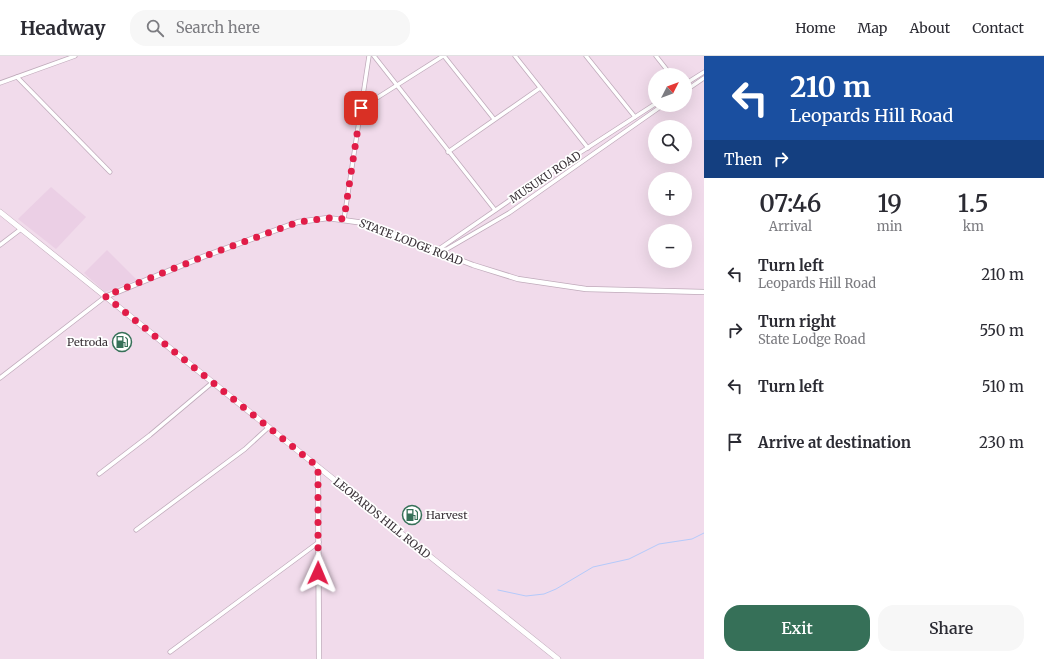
<!DOCTYPE html>
<meta charset="utf-8">
<style>
:root{--surface:#fff;--page:#f7f7f7;--text:#2b2b33;--muted:#7c7c81;--line:#e1e1e2;--accent:#367058}
body{margin:0;font-family:Merriweather,serif;background:var(--page);color:var(--text);height:100vh;display:flex;flex-direction:column;font-size:15px;white-space:nowrap}
*{box-sizing:border-box;margin:0}
p{font-size:13px;color:var(--muted)}
.icon{flex:none;width:22px;height:22px;fill:none;stroke:currentColor;stroke-width:2;stroke-linecap:round;stroke-linejoin:round}
.map{position:relative;flex:1;overflow:hidden}
.panel{display:flex;flex-direction:column;background:var(--surface);width:340px}
.panel>*{flex:none}
.hud{background:#1a4fa0;color:#fff;overflow:hidden}
.needle{width:26px;rotate:48deg}
.buttons{position:absolute;left:648px;top:12px;display:grid;gap:8px}
.buttons a{display:grid;place-items:center;width:44px;height:44px;border-radius:50%;background:var(--surface);box-shadow:0 4px 16px #0002;font-size:20px}
.pin{position:absolute;display:grid;place-items:center;width:34px;height:34px;color:#fff;margin:-17px;border-radius:8px;box-shadow:0 2px 6px #0006}
.me{position:absolute;width:44px;margin:-22px;rotate:1deg;stroke-linejoin:round;filter:drop-shadow(0 0 3px #0008)}
.turn{display:flex;align-items:center;gap:14px;height:84px;padding:0 20px;font-size:18px}
.turn .icon{width:52px;height:52px;stroke-width:2.5}
.turn b{display:block;font-size:28px;line-height:34px}
.then{display:flex;align-items:center;height:38px;padding:0 20px;background:#0003;gap:8px;font-size:15px}
.eta{display:flex;justify-content:space-evenly;align-items:center;height:68px;text-align:center}
.eta b{font-size:24px;font-weight:600;line-height:28px}
.primary-button{display:flex;gap:8px;margin-top:auto;padding:8px 20px}
.primary-button a{flex:1;height:46px;border-radius:16px;background:var(--accent);color:#fff;font-size:16px;font-weight:600;line-height:46px;text-align:center}
.primary-button a+a{background:var(--page);color:var(--text)}
ul{padding:0;list-style:none}
li{display:flex;align-items:center;gap:12px;height:56px;padding:0 20px}
li div{flex:1}
li b{display:block;font-size:15px}
li em{font-style:normal}
header{display:flex;align-items:center;gap:24px;box-sizing:border-box;height:56px;padding:0 20px;background:var(--surface);border-bottom:1px solid var(--line)}
header strong{font-size:19px}
nav{display:flex;gap:22px;margin-inline-start:auto;font-size:14px}
.search{width:280px;height:36px;background:var(--page);display:flex;align-items:center;gap:10px;box-sizing:border-box;padding:0 14px;border-radius:16px;color:var(--muted);font-size:15px}
main{display:flex;flex:1;min-height:0}
.map>svg:first-child{display:block}
.built{fill:#ebcfe5}
.lines{fill:none;stroke-linecap:round;stroke-linejoin:round}
.stream{stroke:#b4cafb;stroke-width:1}
.minor-casing{stroke:#c0abbb;stroke-width:5}
.tertiary-casing{stroke:#c0abbb;stroke-width:6}
.secondary-casing{stroke:#c0abbb;stroke-width:6}
.minor{stroke:#fff;stroke-width:3.5}
.tertiary{stroke:#fff;stroke-width:4.5}
.secondary{stroke:#fff;stroke-width:5}
.route{stroke:#e11d48;stroke-width:7;stroke-dasharray:0 12.6}
.labels{text-anchor:middle;dominant-baseline:central;stroke-width:3.5;stroke-linejoin:round;paint-order:stroke}
.street-label{font-size:11px;fill:#3a3238;stroke:#fff}
.poi-label{font-size:11px;fill:#3a3238;stroke:#fff;text-anchor:end}
</style>
<header>
<strong>Headway</strong>
<div class="search"><svg class="icon" aria-label="search" viewBox="0 0 24 24"><circle cx="10" cy="10" r="6"/><path d="M15 15l6 6"/></svg>Search here</div>
<nav><a>Home</a><a>Map</a><a>About</a><a>Contact</a></nav>
</header>
<main>
<div class="map">
<svg width="704" height="603" viewBox="0 0 704 603">
<rect width="100%" height="100%" fill="#f1dbeb"/>
<g class="built">
<path d="M51 131 86 161 56 193 18 163Z"/>
<path d="M107 194 137 224 105 236 84 217Z"/>
</g>
<g class="lines">
<path class="stream" d="M498 534 526 540 544 538 556 533 593 511 629 503 659 488 692 483 704 477"/>
<g class="minor-casing">
<g id="minor">
<path d="M374 0 495 154"/>
<path d="M444 0 494 63"/>
<path d="M515 0 588 92"/>
<path d="M586 0 635 61"/>
<path d="M656 0 671 19"/>
<path d="M17 21 110 116"/>
<path d="M0 27 75 0"/>
<path d="M685 28 704 16"/>
<path d="M685 35 704 22"/>
<path d="M361 52 443 0"/>
<path d="M448 96 540 32"/>
<path d="M344 163 369 0"/>
<path d="M0 189 21 173"/>
<path d="M439 193 561 109 655 48"/>
<path d="M437 195 447 193 509 157 663 49"/>
<path d="M0 322 105 241"/>
<path d="M99 418 150 379 213 326"/>
<path d="M136 474 245 393 269 371"/>
<path d="M170 596 319 486"/>
</g>
</g>
<g class="tertiary-casing">
<g id="tertiary">
<path d="M105 241 205 200 298 166 328 162 364 167 473 209 518 223 586 233 704 236"/>
<path d="M318 411 319 603"/>
</g>
</g>
<g class="secondary-casing">
<path id="secondary" d="M0 156 558 603"/>
</g>
<use href="#minor" class="minor"/>
<use href="#tertiary" class="tertiary"/>
<use href="#secondary" class="secondary"/>
</g>
<g class="lines">
<path class="route" d="M318 517V411L105 240 205 200 298 166 328 162 344 163 361 52"/>
</g>
<defs>
<g id="fuel-ring" transform="scale(1)"><circle r="9.5" fill="#fff" stroke="#367058" stroke-width="1.5"/><path d="M-5.5-6h7V0h2V4h1.3V-2.5L3-4.5l.8-.8L6-3V5H2.5V1h-1V6h-7ZM-4.2-4.7v3.2H.2V-4.7Z" fill="#367058"/></g>
</defs>
<g fill-rule="evenodd">
<use href="#fuel-ring" x="122" y="286"/>
<use href="#fuel-ring" x="412" y="459"/>
</g>
<g class="labels">
<g class="street-label">
<text transform="translate(545 121) rotate(-34)">MUSUKU ROAD</text>
<text transform="translate(411 186) rotate(21)">STATE LODGE ROAD</text>
<text transform="translate(382 462) rotate(39)">LEOPARDS HILL ROAD</text>
</g>
<g class="poi-label">
<text x="108" y="286">Petroda</text>
<text x="426" y="459" text-anchor="start">Harvest</text>
</g>
</g>
</svg>
<div class="buttons">
<a><svg class="needle" viewBox="-14 -14 28 28"><path d="M0-13l5 13h-10z" fill="#e53935"/><path d="M0 13l5-13h-10z" fill="#7c7c81"/></svg></a>
<a><svg class="icon" aria-label="search" viewBox="0 0 24 24"><circle cx="10" cy="10" r="6"/><path d="M15 15l6 6"/></svg></a>
<a>+</a>
<a>−</a>
</div>
<div class="pin" style="left:361px;top:52px;background:#d93025"><svg class="icon" aria-label="arrive" viewBox="0 0 24 24"><path d="M6 21V4h12l-3 4 3 4H6"/></svg></div>
<svg class="me" style="left:318px;top:517px" viewBox="-20 -20 40 40"><path d="M0-17L14 15 0 8-14 15z" fill="#e11d48" stroke="#fff" stroke-width="4"/></svg>
</div>
<section class="panel">
<div class="hud">
<div class="turn"><svg class="icon" aria-label="left" viewBox="0 0 24 24"><path d="M17 20v-9H6M10 6l-5 5 5 5"/></svg><div><b>210 m</b>Leopards Hill Road</div></div>
<div class="then">Then<svg class="icon" aria-label="right" viewBox="0 0 24 24"><path d="M7 20v-9h11M14 6l5 5-5 5"/></svg></div>
</div>
<div class="eta">
<div><b>07:46</b><p>Arrival</p></div>
<div><b>19</b><p>min</p></div>
<div><b>1.5</b><p>km</p></div>
</div>
<ul>
<li><svg class="icon" aria-label="left" viewBox="0 0 24 24"><path d="M17 20v-9H6M10 6l-5 5 5 5"/></svg><div><b>Turn left</b><p>Leopards Hill Road</p></div><em>210 m</em></li>
<li><svg class="icon" aria-label="right" viewBox="0 0 24 24"><path d="M7 20v-9h11M14 6l5 5-5 5"/></svg><div><b>Turn right</b><p>State Lodge Road</p></div><em>550 m</em></li>
<li><svg class="icon" aria-label="left" viewBox="0 0 24 24"><path d="M17 20v-9H6M10 6l-5 5 5 5"/></svg><div><b>Turn left</b></div><em>510 m</em></li>
<li><svg class="icon" aria-label="arrive" viewBox="0 0 24 24"><path d="M6 21V4h12l-3 4 3 4H6"/></svg><div><b>Arrive at destination</b></div><em>230 m</em></li>
</ul>
<div class="primary-button"><a>Exit</a><a>Share</a></div>
</section>
</main>
